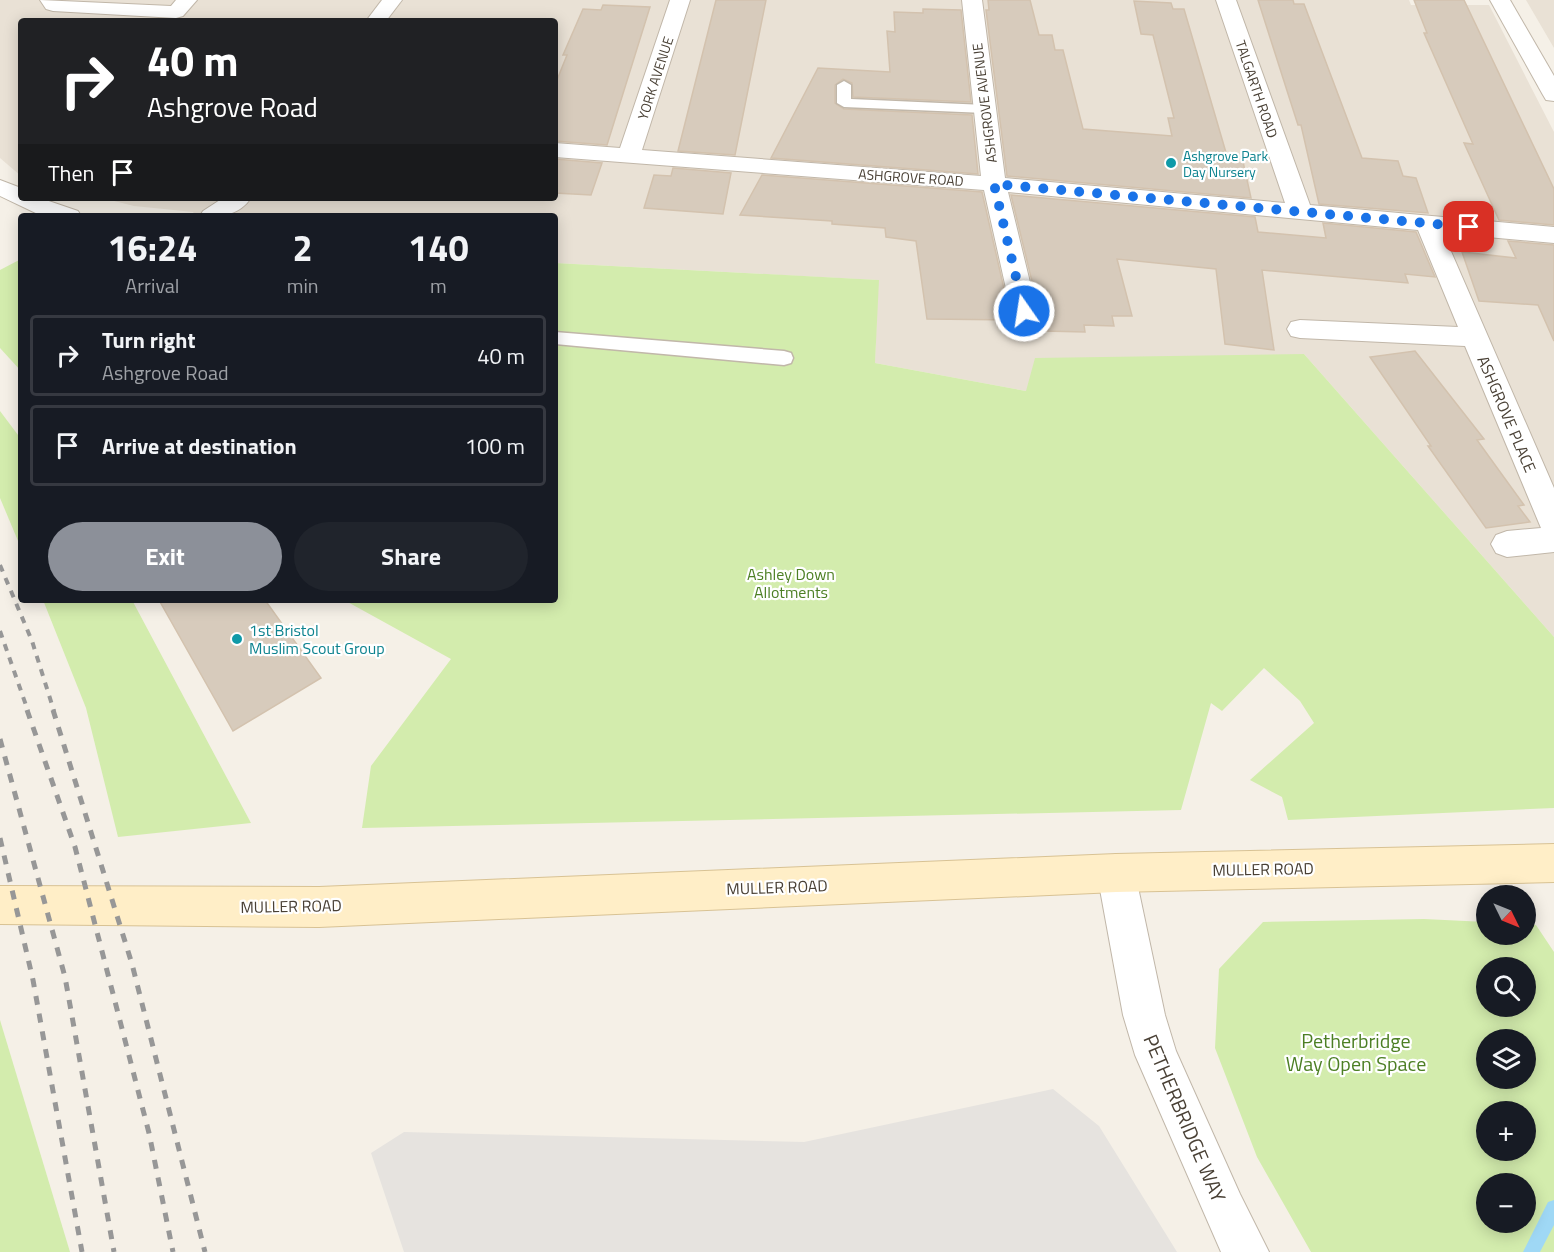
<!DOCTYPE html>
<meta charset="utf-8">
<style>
:root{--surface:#171b24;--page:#20242c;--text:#f1f3f6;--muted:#9ea1a6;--line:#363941;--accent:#8c9099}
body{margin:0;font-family:"Titillium Web",sans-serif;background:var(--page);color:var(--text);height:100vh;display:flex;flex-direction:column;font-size:22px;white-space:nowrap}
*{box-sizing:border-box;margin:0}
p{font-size:20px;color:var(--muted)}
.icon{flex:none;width:33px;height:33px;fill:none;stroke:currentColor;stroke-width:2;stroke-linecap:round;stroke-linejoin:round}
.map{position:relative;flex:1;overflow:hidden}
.panel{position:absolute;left:18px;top:213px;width:540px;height:390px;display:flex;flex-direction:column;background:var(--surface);border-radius:6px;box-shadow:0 3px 15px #0003}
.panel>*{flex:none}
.guide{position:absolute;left:18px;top:18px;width:540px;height:183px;border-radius:6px;box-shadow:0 3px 15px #0003;background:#202124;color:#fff;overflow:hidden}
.needle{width:39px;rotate:133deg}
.tools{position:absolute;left:1476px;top:885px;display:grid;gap:12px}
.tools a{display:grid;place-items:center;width:60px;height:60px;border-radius:50%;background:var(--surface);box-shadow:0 3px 15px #0003;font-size:30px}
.pin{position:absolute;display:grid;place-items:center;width:51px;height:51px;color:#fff;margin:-26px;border-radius:12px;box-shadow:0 3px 9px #0006}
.me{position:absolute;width:66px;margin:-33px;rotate:347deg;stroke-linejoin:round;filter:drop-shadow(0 0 4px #0008)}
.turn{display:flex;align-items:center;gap:21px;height:126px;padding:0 30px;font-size:27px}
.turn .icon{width:78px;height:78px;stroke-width:2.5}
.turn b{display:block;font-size:42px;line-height:51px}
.then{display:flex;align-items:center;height:57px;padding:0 30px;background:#0003;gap:12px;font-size:22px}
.eta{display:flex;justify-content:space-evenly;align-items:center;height:102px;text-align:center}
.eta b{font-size:36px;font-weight:700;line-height:42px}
.cta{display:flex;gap:12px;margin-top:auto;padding:12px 30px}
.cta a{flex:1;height:69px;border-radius:36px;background:var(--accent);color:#fff;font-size:24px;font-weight:700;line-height:69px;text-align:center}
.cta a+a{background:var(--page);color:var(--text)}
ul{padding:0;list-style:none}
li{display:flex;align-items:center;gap:18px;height:81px;margin:0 12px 9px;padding:0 18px;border:3px solid var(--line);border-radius:6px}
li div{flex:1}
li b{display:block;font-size:22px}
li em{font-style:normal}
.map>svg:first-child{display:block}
.residential{fill:#e9e1d5}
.green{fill:#d3ecad;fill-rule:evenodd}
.parking{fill:#e6e3df}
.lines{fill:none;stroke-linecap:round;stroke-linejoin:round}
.stream{fill:#9fd8f5;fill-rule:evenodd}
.building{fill:#d7cbbc;stroke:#d3c2ae;stroke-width:1.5}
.lane-casing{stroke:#c1b7a9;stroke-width:3}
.street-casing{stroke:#c1b7a9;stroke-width:2}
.secondary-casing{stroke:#d8c294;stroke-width:2}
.lane{fill:#fff;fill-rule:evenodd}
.street{fill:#fff;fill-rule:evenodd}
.secondary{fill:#ffeec7;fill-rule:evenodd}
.rail-far1{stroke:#979797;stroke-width:4;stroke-dasharray:7 7;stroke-linecap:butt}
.rail{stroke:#979797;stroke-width:5;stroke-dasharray:9 9;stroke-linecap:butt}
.route{stroke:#1a73e8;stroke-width:10;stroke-dasharray:0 18}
.culture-dot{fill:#0f9aa8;stroke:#fff;stroke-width:2}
.labels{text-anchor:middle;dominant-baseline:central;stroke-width:4.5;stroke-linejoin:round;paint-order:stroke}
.far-street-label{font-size:14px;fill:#494035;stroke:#fff}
.far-culture-label{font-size:14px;fill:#0d838f;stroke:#fff;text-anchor:start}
.street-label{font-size:16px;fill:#494035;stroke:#fff}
.park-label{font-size:16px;fill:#4c7f24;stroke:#fff}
.culture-label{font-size:16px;fill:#0d838f;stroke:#fff;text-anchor:start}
.near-park-label{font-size:20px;fill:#4c7f24;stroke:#fff}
.near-street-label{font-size:20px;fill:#494035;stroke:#fff}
</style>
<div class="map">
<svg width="1554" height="1252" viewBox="0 0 1554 1252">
<rect width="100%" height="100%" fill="#f5f0e7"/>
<g class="residential">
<path d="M0 0H1409L1411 5H1489L1554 132V637L1304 354 1026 391 875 363 878 280 555 263V216H196L193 212 134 206 102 198H555V21H21V176L0 158Z"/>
<path d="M1526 0H1554V48Z"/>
</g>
<g class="green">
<path d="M21 259V371L0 348V270Z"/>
<path d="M555 263 879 280 875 363 1026 391 1035 358 1304 354 1554 637V808L1288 820 1282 797 1250 780 1314 723 1300 701 1264 668 1222 711 1211 703 1181 810 362 828 371 766 451 659 344 600H555Z"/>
<path d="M0 411 21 439V548L0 498Z"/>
<path d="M43 600H132L251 823 118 837 86 708Z"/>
<path d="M1424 919 1486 922V934H1526V924L1536 925 1554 952V1252H1311L1257 1157 1215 1048 1219 969 1263 922ZM1486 968H1526V1006H1486ZM1486 1040H1526V1078H1486ZM1486 1112H1526V1150H1486ZM1486 1184H1526V1222H1486Z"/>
<path d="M0 1020 70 1252H0Z"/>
</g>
<path class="parking" d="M1053 1089 1099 1126 1177 1252H404L371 1153 404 1132 804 1142Z"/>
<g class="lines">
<path class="stream" d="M1554 1200V1225L1540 1252H1523L1548 1202Z"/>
</g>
<g class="building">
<path d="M716 0H766L735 155 678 151Z"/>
<path d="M988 0H1030L1039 35H1052L1055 50H1063L1083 129 1172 136 1168 118H1174L1153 35 1141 34 1134 1 1171 3 1173 9H1184L1227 156 1242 157 1251 198 1007 176 986 10H989Z"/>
<path d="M1258 0H1293L1294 4H1304L1362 158 1398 161 1403 176 1416 178 1428 213 1319 204 1301 125H1298Z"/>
<path d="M1414 0H1464L1554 189V225L1499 220 1464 143 1473 144 1424 33H1427Z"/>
<path d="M603 5 650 7 607 145 555 141V85L567 55H563L583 9 601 10Z"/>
<path d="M923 9 961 10 971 102 853 97 852 83 843 79 835 85V103L844 109 972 115 978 174 771 158 818 68 890 72 887 31 895 32 894 12 923 13Z"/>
<path d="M555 159 602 163 591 195 555 193Z"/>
<path d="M673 168 731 173 723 214 644 208 654 175 671 176Z"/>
<path d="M762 175 982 192 1009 311 1016 320 927 319 916 241 886 237 885 228 832 224V221L740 215Z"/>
<path d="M1011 195 1255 217 1258 232 1326 238 1323 223 1416 232 1435 277 1405 274 1408 283 1262 270 1274 350 1225 344 1216 269 1117 259 1132 316H1112L1114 326 1084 325 1085 332 1043 331 1042 320H1032L1039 310Z"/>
<path d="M1508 241 1554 245V341L1538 305 1479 301 1462 252 1516 258Z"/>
<path d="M1415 351 1484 439 1477 440 1524 505 1518 506 1530 522 1486 528 1428 446H1431L1370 357Z"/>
<path d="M159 600H265L321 678 233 731Z"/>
</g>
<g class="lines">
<g class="lane-casing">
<g id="lane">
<path d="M844 81 851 85V99L985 105 992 109 985 113 844 107 837 103V85Z"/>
<path d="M555 332 784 351 791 353 793 358 791 363 784 365 555 344Z"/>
</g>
</g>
<g class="street-casing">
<g id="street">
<path d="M40 0 171 6 176 0H197L183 16 176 18 53 11 46 9Z"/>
<path d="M382 0H402L386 21H366Z"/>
<path d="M670 0H690L642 150 981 176 962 0H982L1005 178 1285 203 1216 0H1236L1310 205 1554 227V243L1443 233 1554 488V552L1507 557 1496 553 1491 544 1496 535 1507 531 1541 528 1465 346 1300 338 1291 336 1287 329 1291 322 1300 320 1458 327 1418 230 1008 192 1037 311 1033 317 1024 320 1015 317 1011 311 984 190 555 157V143L620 148Z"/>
<path d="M1490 0H1510L1554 76V101L1546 100 1543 95Z"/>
<path d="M0 180 21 188V198H40L78 211 81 216H42L0 196Z"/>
<path d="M223 198H251C238 217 220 216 200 216L203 211Z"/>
<path d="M1116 854 1130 860 1135 873 1165 1015 1176 1051 1240 1194 1269 1252H1221L1135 1055 1123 1015 1097 873 1102 860Z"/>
</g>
</g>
<g class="secondary-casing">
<path id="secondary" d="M1554 844V882L1116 892 319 927 0 924V886L319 887 1116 854Z"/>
</g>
<use href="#lane" class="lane"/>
<use href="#street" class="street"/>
<use href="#secondary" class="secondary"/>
<g class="rail-far1">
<path d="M0 565 32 641 54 711"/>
<path d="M0 631 28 711"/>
</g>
<g class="rail">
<path d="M27 710 75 847 149 1133 173 1252"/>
<path d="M53 710 132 964 205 1252"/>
<path d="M0 739 65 977 114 1252"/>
<path d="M0 838 33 980 82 1252"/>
</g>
</g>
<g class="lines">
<path class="route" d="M1024 311 994 184 1469 227"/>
</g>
<g class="culture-dot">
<circle cx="1171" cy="163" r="6"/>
<circle cx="237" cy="639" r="6"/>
</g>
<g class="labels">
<g class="far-street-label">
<text transform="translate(655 78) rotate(-72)">YORK AVENUE</text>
<text transform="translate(1257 89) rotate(71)">TALGARTH ROAD</text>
<text transform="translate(984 103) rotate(-97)">ASHGROVE AVENUE</text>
<text transform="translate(911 177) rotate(4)">ASHGROVE ROAD</text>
</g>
<g class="far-culture-label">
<text x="1183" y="155">Ashgrove Park<tspan x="1183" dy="16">Day Nursery</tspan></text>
</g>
<g class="street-label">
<text transform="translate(1507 414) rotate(67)">ASHGROVE PLACE</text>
<text transform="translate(1263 869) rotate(-1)">MULLER ROAD</text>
<text transform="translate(777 887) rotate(-2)">MULLER ROAD</text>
<text transform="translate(291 906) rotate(-1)">MULLER ROAD</text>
</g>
<g class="park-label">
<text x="791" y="574">Ashley Down<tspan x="791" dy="18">Allotments</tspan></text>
</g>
<g class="culture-label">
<text x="249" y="630">1st Bristol<tspan x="249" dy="18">Muslim Scout Group</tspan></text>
</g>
<g class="near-park-label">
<text x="1356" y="1040">Petherbridge<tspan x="1356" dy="23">Way Open Space</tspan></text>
</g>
<g class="near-street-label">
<text transform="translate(1185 1118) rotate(67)">PETHERBRIDGE WAY</text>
</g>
</g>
</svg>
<div class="tools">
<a><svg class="needle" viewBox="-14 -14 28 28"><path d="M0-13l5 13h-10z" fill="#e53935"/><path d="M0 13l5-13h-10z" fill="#9ea1a6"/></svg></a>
<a><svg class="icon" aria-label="search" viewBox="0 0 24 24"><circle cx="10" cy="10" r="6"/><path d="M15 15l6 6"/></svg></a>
<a><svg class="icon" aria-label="layers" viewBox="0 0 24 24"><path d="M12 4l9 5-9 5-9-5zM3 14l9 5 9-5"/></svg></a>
<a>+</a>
<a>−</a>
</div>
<div class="pin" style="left:1469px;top:227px;background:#d93025"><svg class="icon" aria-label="arrive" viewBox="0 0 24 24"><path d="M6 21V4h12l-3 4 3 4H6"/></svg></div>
<svg class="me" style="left:1024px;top:311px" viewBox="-20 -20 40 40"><circle r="17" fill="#1a73e8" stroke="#fff" stroke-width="3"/><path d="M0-11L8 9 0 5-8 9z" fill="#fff"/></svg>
<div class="guide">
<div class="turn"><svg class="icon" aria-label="right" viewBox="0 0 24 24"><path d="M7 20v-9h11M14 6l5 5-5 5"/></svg><div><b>40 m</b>Ashgrove Road</div></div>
<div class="then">Then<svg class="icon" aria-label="arrive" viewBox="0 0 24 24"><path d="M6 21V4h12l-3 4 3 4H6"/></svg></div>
</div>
<section class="panel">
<div class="eta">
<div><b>16:24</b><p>Arrival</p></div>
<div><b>2</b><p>min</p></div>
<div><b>140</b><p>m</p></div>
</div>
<ul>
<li><svg class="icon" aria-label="right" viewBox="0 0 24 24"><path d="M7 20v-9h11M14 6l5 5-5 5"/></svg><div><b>Turn right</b><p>Ashgrove Road</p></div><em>40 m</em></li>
<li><svg class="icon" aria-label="arrive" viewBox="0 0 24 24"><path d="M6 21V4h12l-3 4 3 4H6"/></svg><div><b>Arrive at destination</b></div><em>100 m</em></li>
</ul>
<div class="cta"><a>Exit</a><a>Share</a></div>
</section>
</div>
